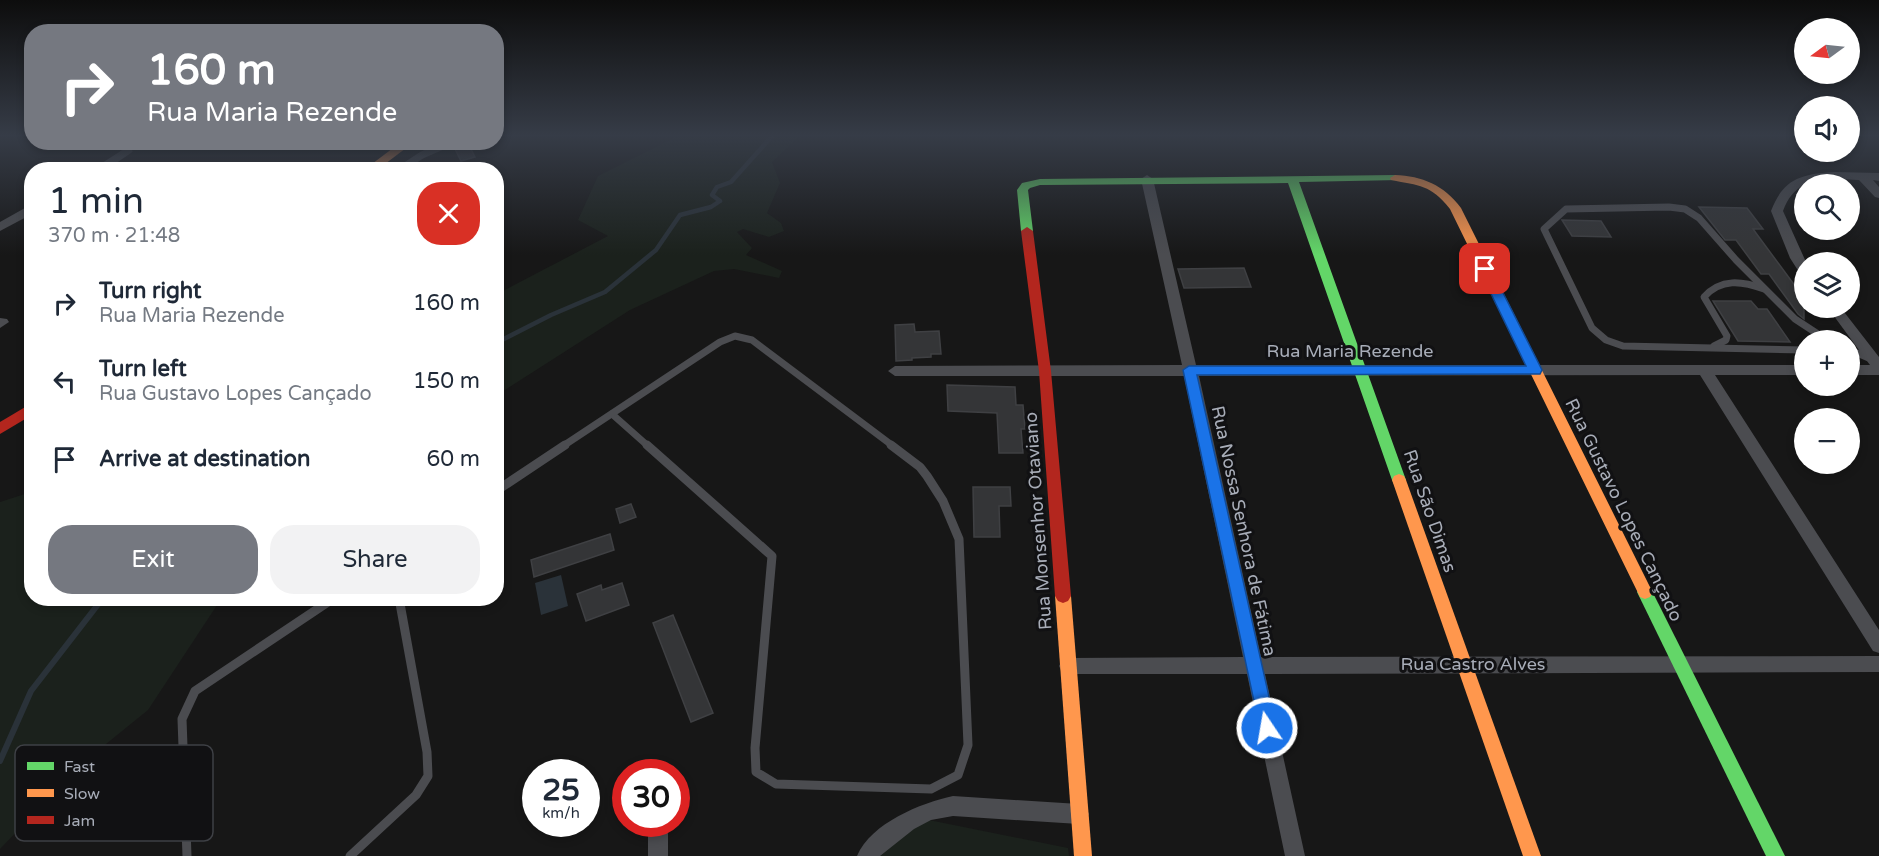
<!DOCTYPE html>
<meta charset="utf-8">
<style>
:root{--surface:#fff;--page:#f2f2f3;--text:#1f2937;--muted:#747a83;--accent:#757880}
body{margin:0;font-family:"Varela Round",sans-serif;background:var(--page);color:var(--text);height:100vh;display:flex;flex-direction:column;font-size:22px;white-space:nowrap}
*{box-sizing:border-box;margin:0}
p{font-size:20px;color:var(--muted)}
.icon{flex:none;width:33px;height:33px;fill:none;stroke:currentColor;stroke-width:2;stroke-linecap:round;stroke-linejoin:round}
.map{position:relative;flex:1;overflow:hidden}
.sheet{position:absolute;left:24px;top:162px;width:480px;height:444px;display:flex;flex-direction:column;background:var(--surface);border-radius:24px;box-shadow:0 3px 9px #0003}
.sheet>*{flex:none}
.top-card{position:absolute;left:24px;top:24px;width:480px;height:126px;border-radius:24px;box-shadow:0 3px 9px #0003;background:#757880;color:#fff;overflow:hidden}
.needle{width:39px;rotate:255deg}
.tools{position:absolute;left:1794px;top:18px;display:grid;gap:12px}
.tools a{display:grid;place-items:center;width:66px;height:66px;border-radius:50%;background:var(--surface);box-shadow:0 3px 9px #0003;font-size:30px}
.speed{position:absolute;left:522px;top:759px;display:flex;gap:12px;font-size:30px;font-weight:700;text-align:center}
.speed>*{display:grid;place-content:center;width:78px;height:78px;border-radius:50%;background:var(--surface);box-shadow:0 3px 9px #0003;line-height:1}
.speed small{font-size:15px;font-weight:400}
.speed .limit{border:9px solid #d22;background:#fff;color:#111}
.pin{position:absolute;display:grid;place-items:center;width:51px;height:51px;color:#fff;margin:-26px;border-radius:12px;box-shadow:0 3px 9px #0006}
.me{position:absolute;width:66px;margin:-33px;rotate:348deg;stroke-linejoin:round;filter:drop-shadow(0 0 4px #0008)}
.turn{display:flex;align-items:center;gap:21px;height:126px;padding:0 24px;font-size:27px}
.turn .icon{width:78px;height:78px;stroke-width:2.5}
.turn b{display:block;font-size:42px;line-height:51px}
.round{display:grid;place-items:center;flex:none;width:63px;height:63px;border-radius:24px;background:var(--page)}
.overview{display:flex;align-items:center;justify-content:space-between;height:102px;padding:0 24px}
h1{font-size:36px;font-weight:600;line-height:45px}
.primary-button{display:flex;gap:12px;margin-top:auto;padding:12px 24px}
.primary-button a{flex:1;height:69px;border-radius:24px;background:var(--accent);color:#fff;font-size:24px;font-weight:600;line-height:69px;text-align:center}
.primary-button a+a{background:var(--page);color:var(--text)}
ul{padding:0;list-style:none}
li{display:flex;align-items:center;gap:18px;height:78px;padding:0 24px}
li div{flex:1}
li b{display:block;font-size:22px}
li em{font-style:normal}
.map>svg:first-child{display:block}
.green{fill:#1b211c}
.water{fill:#2a3239}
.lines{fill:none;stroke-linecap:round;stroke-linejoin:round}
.stream-far1{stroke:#2a3239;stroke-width:4.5}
.stream{stroke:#2a3239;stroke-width:6}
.building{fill:#343537;stroke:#3f4043;stroke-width:1.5}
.lane-far1{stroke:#4b4c50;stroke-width:7}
.lane{stroke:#4b4c50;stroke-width:9}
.street{fill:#4b4c50;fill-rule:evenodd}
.fast{fill:#63d668;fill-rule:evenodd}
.slow{fill:#ff974d;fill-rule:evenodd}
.jam{fill:#b3261e;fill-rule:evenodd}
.route{fill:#1a73e8;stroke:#114b97;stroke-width:1.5}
.labels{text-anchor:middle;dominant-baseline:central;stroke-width:6;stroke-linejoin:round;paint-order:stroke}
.street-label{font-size:18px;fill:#a8adb8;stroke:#111113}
.key{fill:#111113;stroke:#3e4045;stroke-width:1.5}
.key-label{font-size:16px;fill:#a8adb8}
</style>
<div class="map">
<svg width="1879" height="856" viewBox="0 0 1879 856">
<rect width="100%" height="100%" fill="#171717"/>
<g class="green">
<path d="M680 135H801L772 162 780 183 767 213 781 223 784 231 769 237 743 229 737 232 752 248 746 255 782 271 779 278 734 269 714 271 630 310 497 395V294L608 236 578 220 598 176Z"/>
<path d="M31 492 32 598 221 599 148 710 80 765 0 849V502Z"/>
<path d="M919 818 1068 848 1069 856H874Z"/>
</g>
<path class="water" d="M561 575 568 606 541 615 535 583Z"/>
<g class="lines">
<path class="stream-far1" d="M496 343 551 315 605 292 656 250 680 215 711 207 720 201 712 195 717 187 731 182 773 135"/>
<path class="stream" d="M0 761 31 691 103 598"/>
</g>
<g class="building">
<path d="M469 145 475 157 461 161 455 149Z"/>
<path d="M1699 207 1747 208 1763 229H1753L1804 298V319L1798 314 1769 274H1761L1736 240H1725Z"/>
<path d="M1562 220 1601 221 1611 237 1572 236Z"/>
<path d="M1244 268 1251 287 1184 288 1178 269Z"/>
<path d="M1713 301H1751L1758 309H1767L1790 342 1738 341Z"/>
<path d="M914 324 915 332 939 331 941 354H931V357L912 358V360L896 361 895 325Z"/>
<path d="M947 385 1015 387 1016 405H1023L1025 429H1021L1023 453H999L997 413 948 411Z"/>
<path d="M973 487H1010L1011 506H999L1000 537H974Z"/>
<path d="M631 504 636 517 620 523 616 509Z"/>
<path d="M610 534 614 550 534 577 531 560Z"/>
<path d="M622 583 629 605 586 621 577 594 601 585 602 590Z"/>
<path d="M673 615 713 713 691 722 653 623Z"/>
</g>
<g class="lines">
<g class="lane-far1">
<path d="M399 170 422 155 452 142"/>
<path d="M1714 346 1726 340 1727 336 1704 297C1721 278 1742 281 1764 289"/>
<path d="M1804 350 1623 346 1606 340 1592 328 1544 229 1566 209 1669 207 1685 209 1699 218 1736 260 1795 319 1827 340"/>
<path d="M1850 350 1871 359"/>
<path d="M612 414 648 446"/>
<path d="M563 446 720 342 735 336 752 340 893 446"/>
</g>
<g class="lane">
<path d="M647 445 772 556 755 748 756 772 776 784 931 789 958 775 968 745 959 539 943 501 927 476 920 467 891 445"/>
<path d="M496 491 565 445"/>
<path d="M187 856 182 719 195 691 334 598"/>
<path d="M350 856 416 795 428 776 427 752 399 598"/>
</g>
<g class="street">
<path d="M127 147 133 151 131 153 106 170H91Z"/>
<path d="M1834 172 1879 173V181L1873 180 1879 187V198L1875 197 1859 180C1826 178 1796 175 1783 211L1806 262 1804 273 1799 272 1790 258 1771 211C1783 179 1801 174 1834 172Z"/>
<path d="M1147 175 1153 179 1196 365H1804V375H1715L1879 630V653L1873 651 1700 375 1199 376 1261 657 1879 656V672L1265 674 1305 856H1285L1247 674H1068L1062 672 1059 666 1062 660 1068 658 1243 657 1184 376H895L888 371 895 366 1182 365 1141 179Z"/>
<path d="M32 204V214L0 231V222Z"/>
<path d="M1828 308H1841L1879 357V375H1850V365H1870Z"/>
<path d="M0 318 7 319 9 322 0 328Z"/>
<path d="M953 796 1079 804 1086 807 1089 814 1086 821 1079 824 953 816 931 820 914 829 880 856H857C871 823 921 803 953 796Z"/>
<path d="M655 824 665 825 668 832V856H648V832L651 825Z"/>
</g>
<g class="fast">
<path d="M1395 175 1400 178 1399 180 1299 182 1406 480 1404 484H1394L1392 480 1288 183 1040 185 1030 188 1028 190 1033 231 1027 235 1021 231 1017 190 1022 183 1040 179Z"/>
<path d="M1645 585 1650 587 1785 856H1766L1637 592 1640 587Z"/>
</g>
<g class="slow">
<path d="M401 142H414L377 170H364Z"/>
<path d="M1395 175C1422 176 1444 185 1461 208L1650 587 1653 592 1650 597 1645 599 1640 597 1450 209C1430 184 1420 186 1391 180L1390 178Z"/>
<path d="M1399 474 1404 476 1406 480 1541 856H1523L1392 480 1394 476Z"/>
<path d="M1063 589 1068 591 1071 596 1092 856H1074L1055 596 1058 591Z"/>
</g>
<g class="jam">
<path d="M1027 227 1033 231 1051 371 1071 596 1068 601 1063 603 1058 601 1055 596 1039 371 1021 231Z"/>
<path d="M32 403V415L0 434V422Z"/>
</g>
</g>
<linearGradient id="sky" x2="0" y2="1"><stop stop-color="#0d0d0d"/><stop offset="0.53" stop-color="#363c47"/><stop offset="1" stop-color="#363c47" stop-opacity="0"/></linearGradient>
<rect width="1879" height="255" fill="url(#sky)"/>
<path class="route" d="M1485 265 1491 269 1542 370 1540 374 1197 375 1276 728 1273 734 1267 736 1261 734 1183 370 1189 366H1526L1479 269Z"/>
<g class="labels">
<g class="street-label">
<text x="1350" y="351">Rua Maria Rezende</text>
<text transform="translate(1624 510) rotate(64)">Rua Gustavo Lopes Cançado</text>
<text transform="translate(1430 511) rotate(71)">Rua São Dimas</text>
<text transform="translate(1038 521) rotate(-94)">Rua Monsenhor Otaviano</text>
<text transform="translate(1244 531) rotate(78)">Rua Nossa Senhora de Fátima</text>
<text x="1473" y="664">Rua Castro Alves</text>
</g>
</g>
<rect x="15" y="745" width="198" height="96" rx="9" class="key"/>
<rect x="27" y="762" width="27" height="8" fill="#63d668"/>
<rect x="27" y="789" width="27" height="8" fill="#ff974d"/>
<rect x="27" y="816" width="27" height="8" fill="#b3261e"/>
<g class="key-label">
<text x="64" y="772">Fast</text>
<text x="64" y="799">Slow</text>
<text x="64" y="826">Jam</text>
</g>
</svg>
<div class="tools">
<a><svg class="needle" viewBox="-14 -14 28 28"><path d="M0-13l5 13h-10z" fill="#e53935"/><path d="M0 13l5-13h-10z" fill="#747a83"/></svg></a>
<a><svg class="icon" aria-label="sound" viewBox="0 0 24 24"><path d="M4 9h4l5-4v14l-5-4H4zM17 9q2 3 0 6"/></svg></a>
<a><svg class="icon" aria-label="search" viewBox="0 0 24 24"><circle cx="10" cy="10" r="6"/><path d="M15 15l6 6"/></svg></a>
<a><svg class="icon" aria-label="layers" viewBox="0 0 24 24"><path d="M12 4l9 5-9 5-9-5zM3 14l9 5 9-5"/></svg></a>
<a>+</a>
<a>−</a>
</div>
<div class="speed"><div>25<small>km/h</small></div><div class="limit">30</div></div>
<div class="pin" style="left:1485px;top:269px;background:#d93025"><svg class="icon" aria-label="arrive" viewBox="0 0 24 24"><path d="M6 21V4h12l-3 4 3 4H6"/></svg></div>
<svg class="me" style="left:1267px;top:728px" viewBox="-20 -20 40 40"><circle r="17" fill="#1a73e8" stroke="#fff" stroke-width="3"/><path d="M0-11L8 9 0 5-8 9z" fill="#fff"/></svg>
<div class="top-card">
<div class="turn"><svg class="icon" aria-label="right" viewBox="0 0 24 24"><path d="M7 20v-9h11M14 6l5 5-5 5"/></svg><div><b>160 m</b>Rua Maria Rezende</div></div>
</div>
<section class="sheet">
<div class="overview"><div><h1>1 min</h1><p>370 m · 21:48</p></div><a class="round" style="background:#d93025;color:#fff"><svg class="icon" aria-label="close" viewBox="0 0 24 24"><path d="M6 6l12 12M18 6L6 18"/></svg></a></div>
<ul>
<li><svg class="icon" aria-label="right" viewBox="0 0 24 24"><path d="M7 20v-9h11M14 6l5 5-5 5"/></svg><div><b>Turn right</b><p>Rua Maria Rezende</p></div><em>160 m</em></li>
<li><svg class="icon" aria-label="left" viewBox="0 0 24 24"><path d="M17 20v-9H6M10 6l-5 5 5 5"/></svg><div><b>Turn left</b><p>Rua Gustavo Lopes Cançado</p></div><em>150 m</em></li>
<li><svg class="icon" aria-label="arrive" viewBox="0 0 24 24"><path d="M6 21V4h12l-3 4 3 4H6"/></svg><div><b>Arrive at destination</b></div><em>60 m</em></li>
</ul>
<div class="primary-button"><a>Exit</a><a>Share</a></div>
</section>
</div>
